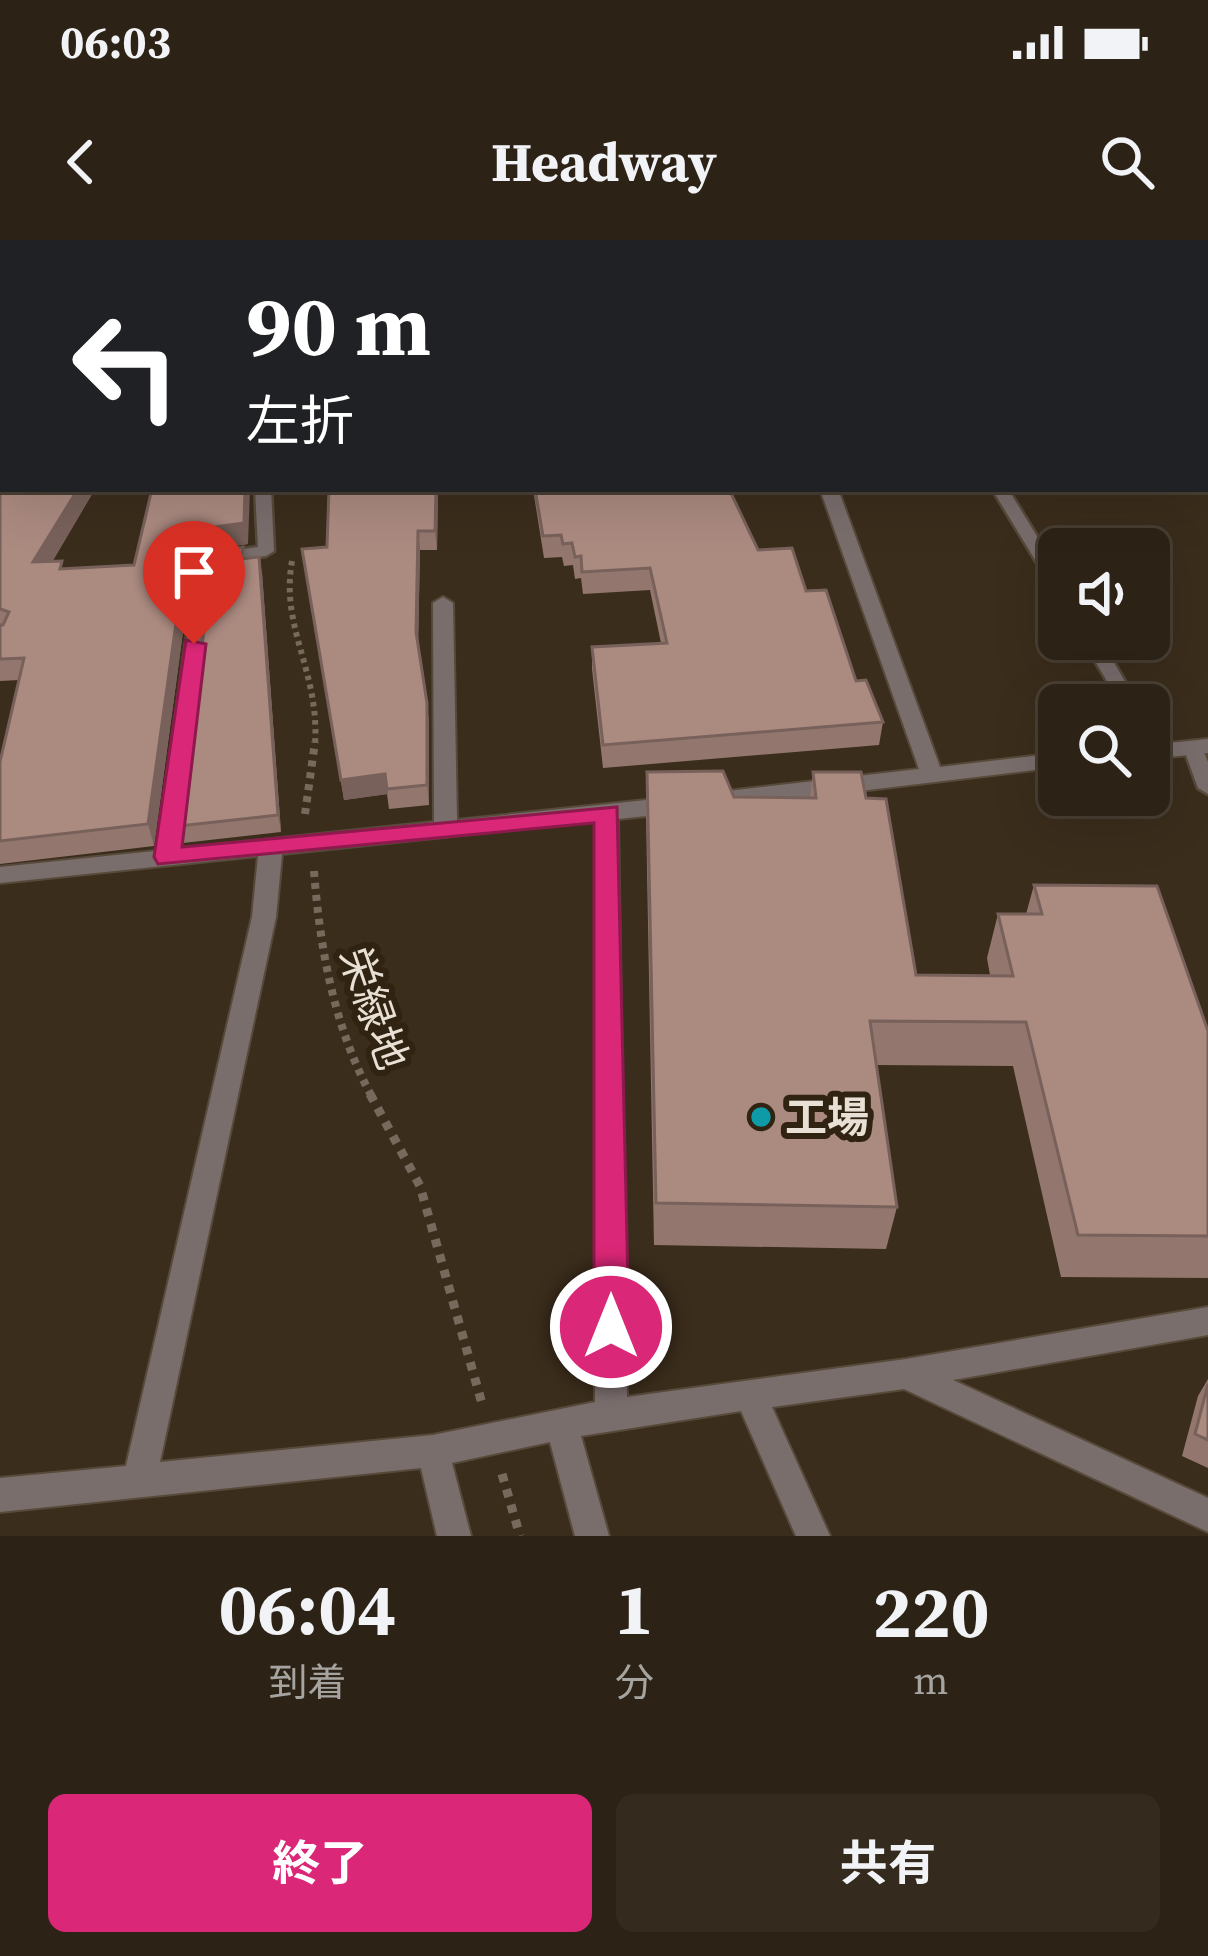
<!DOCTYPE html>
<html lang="ja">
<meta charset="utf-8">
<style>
:root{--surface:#2c2215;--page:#342a1e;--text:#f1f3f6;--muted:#a6a4a0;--line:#483f34;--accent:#db2777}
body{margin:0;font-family:"Source Serif 4","Noto Sans JP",serif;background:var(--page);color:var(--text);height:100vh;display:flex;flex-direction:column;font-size:45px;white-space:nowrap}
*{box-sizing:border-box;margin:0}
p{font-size:39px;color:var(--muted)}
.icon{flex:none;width:66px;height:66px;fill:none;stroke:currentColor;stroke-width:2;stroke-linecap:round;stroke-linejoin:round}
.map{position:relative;height:1296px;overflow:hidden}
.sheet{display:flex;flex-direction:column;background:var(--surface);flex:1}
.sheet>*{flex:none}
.top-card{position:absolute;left:0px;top:0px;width:1209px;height:252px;box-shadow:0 12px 48px #0002,0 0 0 3px var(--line);background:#202124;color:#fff;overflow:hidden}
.controls{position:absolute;left:1038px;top:288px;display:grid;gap:24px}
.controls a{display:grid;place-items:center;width:132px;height:132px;border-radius:18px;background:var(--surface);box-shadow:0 12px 48px #0002,0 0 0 3px var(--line);font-size:60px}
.pin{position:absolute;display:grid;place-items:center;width:102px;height:102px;color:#fff;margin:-123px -51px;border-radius:50% 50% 50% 0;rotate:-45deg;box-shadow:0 0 12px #0007}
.pin .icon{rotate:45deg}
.me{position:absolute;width:132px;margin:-66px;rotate:0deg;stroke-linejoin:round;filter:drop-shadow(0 0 9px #0008)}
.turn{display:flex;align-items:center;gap:42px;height:252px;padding:0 48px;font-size:54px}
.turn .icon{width:156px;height:156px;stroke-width:2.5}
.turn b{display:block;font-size:84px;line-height:102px}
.eta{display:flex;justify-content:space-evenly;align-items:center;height:204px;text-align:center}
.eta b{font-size:72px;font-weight:700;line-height:84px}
.cta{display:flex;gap:24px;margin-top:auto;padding:24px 48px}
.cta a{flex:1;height:138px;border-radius:18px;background:var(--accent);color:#fff;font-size:48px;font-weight:700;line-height:138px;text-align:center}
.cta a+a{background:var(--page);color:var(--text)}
.status{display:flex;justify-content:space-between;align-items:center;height:84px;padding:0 60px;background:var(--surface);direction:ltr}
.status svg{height:33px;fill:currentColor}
header{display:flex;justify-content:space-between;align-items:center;height:156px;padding:0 48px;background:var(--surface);font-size:54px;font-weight:700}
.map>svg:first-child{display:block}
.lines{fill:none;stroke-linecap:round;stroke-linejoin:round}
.service-casing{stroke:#574a3a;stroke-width:5}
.minor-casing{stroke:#574a3a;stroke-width:4}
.primary-casing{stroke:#574a3a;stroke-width:4}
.path-far3{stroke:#776a5c;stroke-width:4.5;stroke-dasharray:4.5 4.5;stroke-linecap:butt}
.path-far2{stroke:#776a5c;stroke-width:6;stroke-dasharray:4.5 4.5;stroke-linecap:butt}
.path-far1{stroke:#776a5c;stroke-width:8;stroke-dasharray:6 6;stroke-linecap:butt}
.path{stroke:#776a5c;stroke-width:9;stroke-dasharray:8 8;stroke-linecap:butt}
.service{fill:#7a6e6d;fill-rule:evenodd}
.minor{fill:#7a6e6d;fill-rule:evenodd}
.primary{fill:#c4aba9;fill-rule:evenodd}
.wall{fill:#93776e}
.shaded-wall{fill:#78615a}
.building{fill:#ab8a80;stroke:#78615a;stroke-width:3}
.route{fill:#db2777;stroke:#8e194d;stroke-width:3}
.culture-dot{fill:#0f9aa8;stroke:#302312;stroke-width:4.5}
.labels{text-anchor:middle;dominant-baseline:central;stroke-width:12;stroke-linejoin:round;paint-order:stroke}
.street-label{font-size:42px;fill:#e9e0d5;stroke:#302312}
.poi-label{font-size:42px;font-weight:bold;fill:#e9e0d5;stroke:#302312;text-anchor:start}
</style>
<div class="status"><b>06:03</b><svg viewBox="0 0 49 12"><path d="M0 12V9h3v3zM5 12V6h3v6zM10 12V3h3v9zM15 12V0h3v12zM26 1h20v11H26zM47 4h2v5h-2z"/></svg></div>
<header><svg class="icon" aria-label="back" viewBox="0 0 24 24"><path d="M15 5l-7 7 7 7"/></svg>Headway<svg class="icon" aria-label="search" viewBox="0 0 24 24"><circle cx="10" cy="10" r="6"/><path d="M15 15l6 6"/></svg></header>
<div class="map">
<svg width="1208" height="1296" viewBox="0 0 1208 1296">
<rect width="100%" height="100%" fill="#3b2d1c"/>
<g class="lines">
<g class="service-casing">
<g id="service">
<path d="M887 0H899L901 3H889Z"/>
<path d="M1040 0H1052L1054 3H1042Z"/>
<path d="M255 249H271L274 311 266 316 213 323 177 618 167 625 157 618 197 319 205 314 258 307Z"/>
<path d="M992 249H1008L1059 332V351L1051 346Z"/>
<path d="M1082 399H1100L1139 465H1121Z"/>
<path d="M1193 501 1200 503 1208 522V554L1198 548 1183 507Z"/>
</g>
</g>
<g class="minor-casing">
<g id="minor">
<path d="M237 0H251L235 3Z"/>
<path d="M820 249H838L940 527 1059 513V527L710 569 702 566 699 561 710 553 919 529Z"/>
<path d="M443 357 453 363 457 580 675 557 686 565 675 573 618 579 627 1157 906 1119 1208 1067V1095L953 1140 1208 1258V1292L904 1149 772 1167 830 1296H796L741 1171 581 1196 609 1296H575L550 1202 452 1223 471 1296H437L421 1228 0 1272V1238L126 1226 252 677 258 616 0 643V627L434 582 433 363ZM596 581 595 1162 433 1195 160 1222 276 677 282 614Z"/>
<path d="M1208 499V513L1149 519V505Z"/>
</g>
</g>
<g class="primary-casing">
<rect id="primary" x="1206" y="100" width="2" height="12"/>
</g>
<path class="path-far3" d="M161 0 165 3"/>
<path class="path-far2" d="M292 321C280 389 320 431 315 505"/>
<g class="path-far1">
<path d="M305 574 315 502"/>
<path d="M314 631C320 709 334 787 372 857"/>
</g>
<g class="path">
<path d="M370 854 420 946 483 1167"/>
<path d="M502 1234 520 1296"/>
</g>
<use href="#service" class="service"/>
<use href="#minor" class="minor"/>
<use href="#primary" class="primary"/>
</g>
<g class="wall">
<path d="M0 124 95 249 52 322 64 329 134 325 152 249 248 304 204 310 193 318 154 606 0 624V522L19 440 0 441Z"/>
<path d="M438 249 437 310H420L418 405 429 482V565L389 569 387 554 344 560 302 309 327 307Z"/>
<path d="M533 249 758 310 806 351 856 441 883 482 879 505 603 528 592 429V407L661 403 650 350 583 354 581 338 575 339 573 325 564 326 562 317 544 318Z"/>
<path d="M245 318 262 333 281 592 183 603 179 586Z"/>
<path d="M647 532 734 557 810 558 813 532 866 558 916 735H990L987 718 998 674H1026L1034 645 1208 791V1038L1061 1037 1013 826 877 825 897 967 886 1009 654 1005 646 576Z"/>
<path d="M1208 1139V1228L1182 1216 1198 1156Z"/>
</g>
<g class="shaded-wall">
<path d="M78 249H95L39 344 33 322Z"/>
<path d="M245 249H250L248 304 204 310 193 318 154 606 148 584 188 297Z"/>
<path d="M436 249H438L437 310 435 291Z"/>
<path d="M418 291 420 310 418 411 416 392Z"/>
<path d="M259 317 262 333 281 592 278 575Z"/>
<path d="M427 463 429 482V565L427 545Z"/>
<path d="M385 534 388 554 344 560 341 540Z"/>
</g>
<g class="building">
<path d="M357 0H594L595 3H357Z"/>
<path d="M799 0H892L894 3H801Z"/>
<path d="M0 124 3 125V220H0Z"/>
<path d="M3 222V249H78L33 322 62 321 60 329 134 325 152 249H245L244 283 200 289 188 297 148 584 0 601V522L24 418 0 419V385H3L9 372 0 369V226Z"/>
<path d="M329 249H436L435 291H418L416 392 427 463V545L387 549 385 534 341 540 302 309 327 307Z"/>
<path d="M535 249H729L758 310 792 308 806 351 826 350 856 441 866 440 883 482 603 505 592 407 667 403 650 328 582 332 581 316 575 317 572 303 563 304 561 295 543 296Z"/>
<path d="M243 307 241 319 259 317 278 575 179 586 214 311Z"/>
<path d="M723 531 734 557 816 558 813 532H861L866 558 886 559 916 735 1013 736 998 674H1042L1034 645 1157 646 1208 791V996L1078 995 1026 782 870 781 897 967 656 963 647 532Z"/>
<path d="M1208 1144V1200L1195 1194Z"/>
</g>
<path class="route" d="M186 400 206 404 182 607 617 567 629 1087 624 1098 611 1103 599 1098 594 1087V583L158 624 154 617Z"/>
<circle class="culture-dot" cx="761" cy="877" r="12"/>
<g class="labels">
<g class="street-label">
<text transform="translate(374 768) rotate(71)">栄緑地</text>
</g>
<g class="poi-label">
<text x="785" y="877">工場</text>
</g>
</g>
</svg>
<div class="controls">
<a><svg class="icon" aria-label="sound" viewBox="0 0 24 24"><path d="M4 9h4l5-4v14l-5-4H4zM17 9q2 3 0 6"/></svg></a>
<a><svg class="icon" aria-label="search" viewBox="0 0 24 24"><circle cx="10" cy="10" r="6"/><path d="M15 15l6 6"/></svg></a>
</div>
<div class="pin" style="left:194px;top:404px;background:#d93025"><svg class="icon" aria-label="arrive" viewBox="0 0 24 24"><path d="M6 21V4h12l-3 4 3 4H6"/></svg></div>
<svg class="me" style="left:611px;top:1087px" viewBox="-20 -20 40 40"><circle r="17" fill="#db2777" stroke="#fff" stroke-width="3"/><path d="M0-11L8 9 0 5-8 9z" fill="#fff"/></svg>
<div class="top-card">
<div class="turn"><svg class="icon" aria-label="left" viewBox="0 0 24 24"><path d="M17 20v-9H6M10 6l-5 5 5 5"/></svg><div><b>90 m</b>左折</div></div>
</div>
</div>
<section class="sheet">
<div class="eta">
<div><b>06:04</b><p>到着</p></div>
<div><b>1</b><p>分</p></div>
<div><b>220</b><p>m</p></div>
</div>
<div class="cta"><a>終了</a><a>共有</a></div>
</section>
